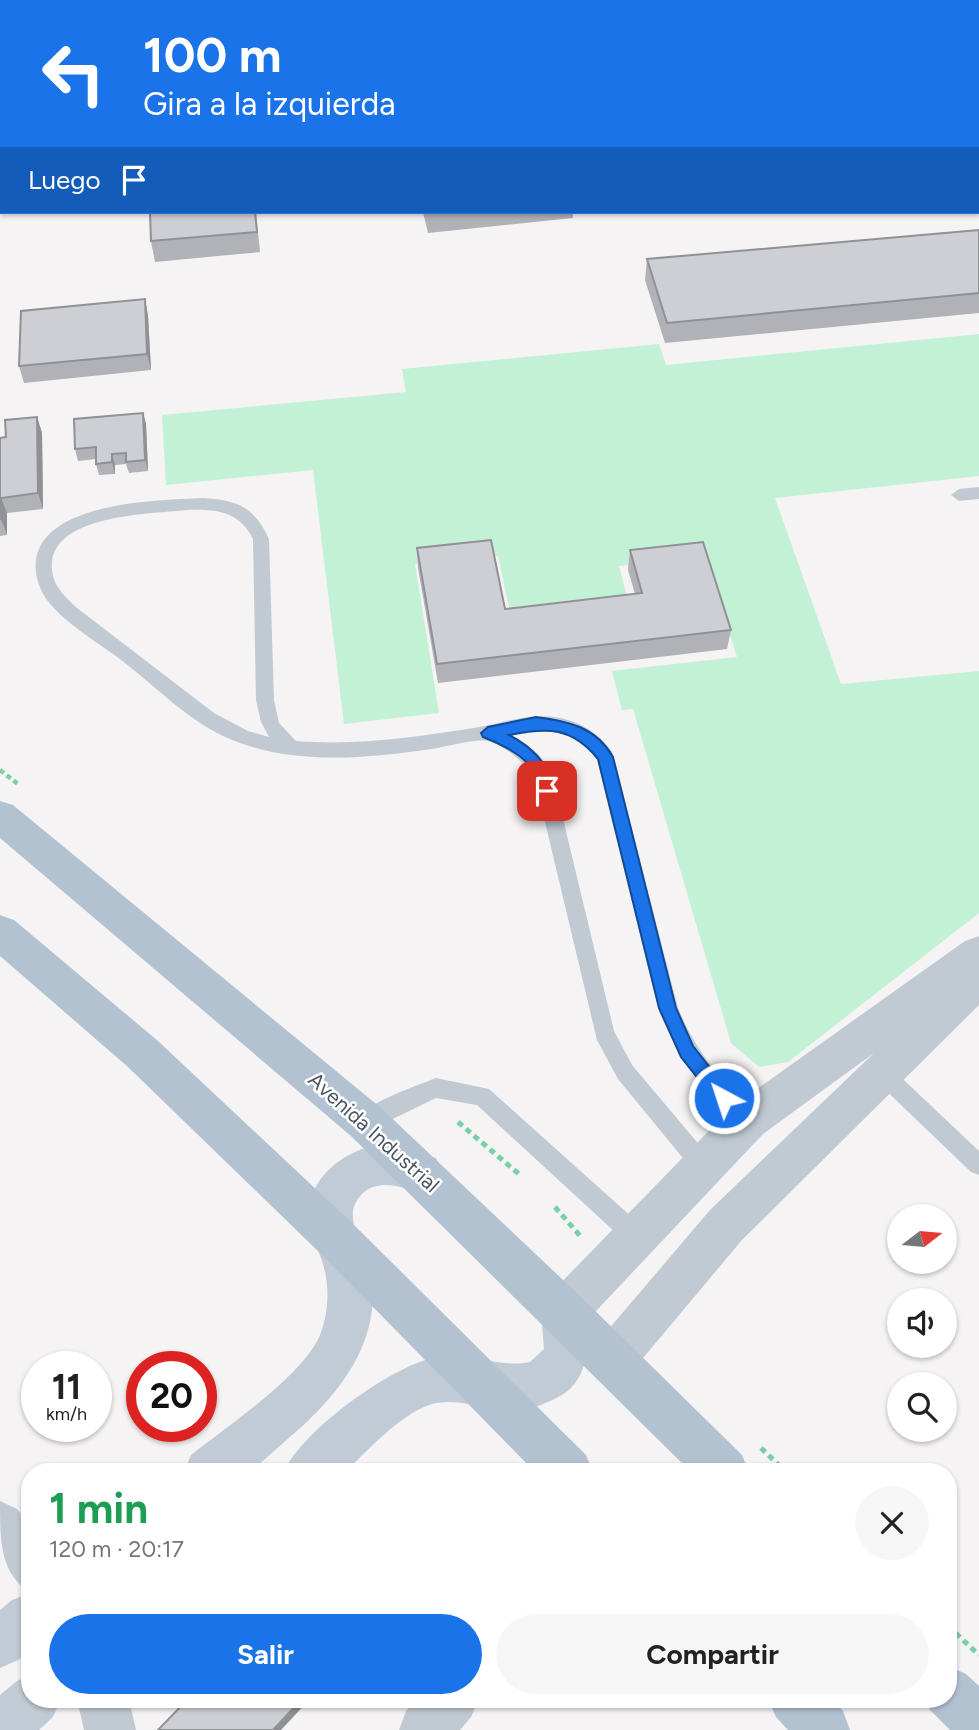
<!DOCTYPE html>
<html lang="es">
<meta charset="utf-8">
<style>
:root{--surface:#fff;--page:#f6f6f6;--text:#222;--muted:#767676;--accent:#1a73e8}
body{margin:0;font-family:Figtree,sans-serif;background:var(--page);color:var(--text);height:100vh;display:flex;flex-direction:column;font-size:26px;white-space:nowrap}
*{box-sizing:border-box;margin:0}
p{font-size:23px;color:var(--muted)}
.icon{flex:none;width:38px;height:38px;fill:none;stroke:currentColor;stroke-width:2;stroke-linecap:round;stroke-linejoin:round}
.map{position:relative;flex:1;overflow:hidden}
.panel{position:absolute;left:21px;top:1463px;width:936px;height:245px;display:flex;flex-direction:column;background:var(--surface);border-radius:28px;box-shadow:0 2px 5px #0004}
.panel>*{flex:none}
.top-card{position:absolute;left:0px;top:0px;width:980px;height:214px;box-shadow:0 2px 5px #0004;background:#1a73e8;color:#fff;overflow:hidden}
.needle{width:46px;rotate:74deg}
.buttons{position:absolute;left:887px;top:1204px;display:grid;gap:14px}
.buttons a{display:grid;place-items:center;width:70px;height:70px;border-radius:50%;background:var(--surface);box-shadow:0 2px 5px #0004;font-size:35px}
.speed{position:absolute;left:21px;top:1351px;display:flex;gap:14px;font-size:35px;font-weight:700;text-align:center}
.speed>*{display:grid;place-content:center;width:91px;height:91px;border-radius:50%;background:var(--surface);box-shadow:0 2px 5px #0004;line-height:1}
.speed small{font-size:18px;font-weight:400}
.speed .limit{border:10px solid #d22;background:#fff;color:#111}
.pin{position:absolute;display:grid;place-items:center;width:60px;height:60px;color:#fff;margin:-30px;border-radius:14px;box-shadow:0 4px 10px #0006}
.me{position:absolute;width:77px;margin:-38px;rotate:320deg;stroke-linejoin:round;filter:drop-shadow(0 0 5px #0008)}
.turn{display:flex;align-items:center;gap:24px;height:147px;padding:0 28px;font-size:32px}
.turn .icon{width:91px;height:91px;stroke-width:2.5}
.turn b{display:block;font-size:49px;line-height:60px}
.then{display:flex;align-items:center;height:66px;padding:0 28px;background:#0003;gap:14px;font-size:26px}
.round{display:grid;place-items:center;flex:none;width:74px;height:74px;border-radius:37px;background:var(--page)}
.headline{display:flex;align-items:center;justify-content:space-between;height:119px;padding:0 28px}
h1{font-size:42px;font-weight:700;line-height:52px;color:#1e9e55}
.primary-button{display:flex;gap:14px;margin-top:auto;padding:14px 28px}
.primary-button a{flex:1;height:80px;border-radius:42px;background:var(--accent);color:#fff;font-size:28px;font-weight:700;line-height:80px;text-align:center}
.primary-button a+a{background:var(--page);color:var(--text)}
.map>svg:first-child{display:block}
.green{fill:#c3f1d5}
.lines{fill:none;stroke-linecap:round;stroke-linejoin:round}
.path-far1{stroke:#7ad0a6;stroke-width:4.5;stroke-dasharray:5 3.5;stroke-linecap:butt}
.path{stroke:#7ad0a6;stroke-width:5;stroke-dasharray:6 4.5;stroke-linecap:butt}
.service{fill:#c1cad2;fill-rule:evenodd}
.minor{fill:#c1cad2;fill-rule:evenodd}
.tertiary{fill:#c1cad2;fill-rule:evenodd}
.secondary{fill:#c1cbd6;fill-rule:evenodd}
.primary{fill:#b3c2d1;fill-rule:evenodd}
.wall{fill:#b0b2b7}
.shaded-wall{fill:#909195}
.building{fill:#cdcfd5;stroke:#909195;stroke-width:2}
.route{fill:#1a73e8;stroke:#114b97;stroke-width:2}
.labels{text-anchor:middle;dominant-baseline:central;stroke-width:5;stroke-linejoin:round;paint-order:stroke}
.street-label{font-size:21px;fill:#4a5661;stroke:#fff}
</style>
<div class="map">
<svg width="979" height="1730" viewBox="0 0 979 1730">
<rect width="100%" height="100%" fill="#f5f3f3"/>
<path class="green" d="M979 334V476L775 498 841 684 979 671V913L788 1062 759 1067 731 1043 633 709 622 710 612 671 737 657 706 557 619 566 629 604 511 617 498 556 415 564 439 713 344 724 313 470 166 485 162 415 406 392 402 369 659 344 666 365Z"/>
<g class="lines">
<path class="path-far1" d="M0 770 18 784"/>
<g class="path">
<path d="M458 1122 520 1175"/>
<path d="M555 1207 582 1238"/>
<path d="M761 1448 786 1472"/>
<path d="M948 1626 979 1655"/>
</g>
<g class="service">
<path d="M979 487V499L959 501 951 495 959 489Z"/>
<path d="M203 498C238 500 254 507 269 539L274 700 279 723 296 741C356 746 415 737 474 728 500 724 528 713 554 717 578 720 598 732 612 752L678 1008C695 1050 722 1083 756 1113L759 1120 756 1127 748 1130 740 1127C703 1092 676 1055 658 1008L597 759C575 730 545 727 511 735L538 754 552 773 614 1031 632 1065 712 1160 715 1167 712 1174 704 1177 696 1174 618 1079 597 1040 534 776C523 762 506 746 488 741 476 738 445 747 431 749 363 759 287 766 223 736 186 718 157 688 125 663 100 643 67 626 47 600 39 589 34 573 36 560 44 502 158 500 203 498ZM187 510C216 509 239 511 253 539L256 700 261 722 269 737 248 731 214 713 77 608C63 595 50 583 52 562 57 514 152 514 187 510Z"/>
<path d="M882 1063 889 1066 979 1151V1175L971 1172 875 1080 872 1073 875 1066Z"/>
<path d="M436 1078 489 1089 644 1228 647 1236 644 1244 636 1247 628 1244 477 1105 436 1098 366 1132 358 1129 355 1122C364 1103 416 1086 436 1078Z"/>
</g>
<g class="minor">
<path d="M0 1501 17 1509 30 1525V1592C0 1574 0 1541 0 1501Z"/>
<path d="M77 1699H129L136 1730H84Z"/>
<path d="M417 1699H479L471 1717 460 1730H399L406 1711Z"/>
</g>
<path class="tertiary" d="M979 936V1005L742 1240 628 1376 612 1383 596 1376 589 1360 596 1344 710 1210 874 1053 763 1134 580 1328 564 1335 548 1328 541 1312 548 1296 733 1106 965 941Z"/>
<g class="secondary">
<path d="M390 1143 436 1158 443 1173 436 1188 421 1194C399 1185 369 1176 355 1204 345 1225 372 1262 373 1286 376 1355 330 1404 281 1445 271 1453 259 1466 248 1471 238 1475 197 1472 184 1472L191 1455C227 1426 302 1377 320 1335 329 1312 330 1284 322 1261 318 1249 312 1237 310 1225 302 1178 348 1146 390 1143Z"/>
<path d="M564 1289 580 1296C591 1321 594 1343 583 1368 577 1385 567 1394 550 1401 539 1406 527 1411 514 1411 486 1411 457 1396 429 1405 400 1415 367 1451 345 1472H284C301 1431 399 1359 444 1356 473 1354 501 1368 530 1362L544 1349 541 1312 548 1296Z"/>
<path d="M30 1593V1651L18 1660 0 1668V1610L12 1600Z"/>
<path d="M30 1675V1699H61L53 1717 39 1730H0V1695L17 1681Z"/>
</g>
<g class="primary">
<path d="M0 801 13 805 381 1108 580 1296 742 1455 749 1472H691L351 1136 0 838Z"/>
<path d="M0 915 14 920 158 1041 351 1222 586 1455 593 1472H535L319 1252 128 1067 0 956Z"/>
<path d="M948 1666 966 1674 979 1686V1730H950L930 1710 925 1699H948Z"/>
<path d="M768 1699H831L843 1711 850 1730H788L776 1717Z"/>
</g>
</g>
<g class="wall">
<path d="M738 0H979V45L978 2H739Z"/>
<path d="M256 212 260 252 155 262 151 241Z"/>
<path d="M423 212H573V218L428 233Z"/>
<path d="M979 230V313L665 343 645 280 647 259Z"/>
<path d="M145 299 148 316 151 370 24 383 19 366Z"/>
<path d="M143 413 146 424 148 471 129 473 126 464 115 465V474L99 475 96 464V459L78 461 75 449Z"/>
<path d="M37 417 42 433 43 509 7 513V535L0 536V438L6 437Z"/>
<path d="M417 548 505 609 635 594 628 570 630 550 731 630 727 649 438 683 418 568Z"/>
</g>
<g class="shaded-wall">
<path d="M145 299 148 316 151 370 147 354Z"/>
<path d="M143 413 146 424 148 471 145 460Z"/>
<path d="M37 417 42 433 43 509 38 493Z"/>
<path d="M112 454 115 465V474L112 462Z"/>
<path d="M1 498 7 513V535L1 519Z"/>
<path d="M302 1699H310L281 1730H273Z"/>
</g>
<g class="building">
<path d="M751 0H979V25L978 2H752Z"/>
<path d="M150 212H255L257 232 151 241Z"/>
<path d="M979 230V293L667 323 647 259Z"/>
<path d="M145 299 147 354 19 366 21 311Z"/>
<path d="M143 413 145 460 126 462V453L112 454V462L96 464V447L75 449 74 419Z"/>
<path d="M37 417 38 493 1 498V519H0V438L6 437 5 420Z"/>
<path d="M491 540 505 609 642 593 630 550 703 542 731 630 437 664 417 548Z"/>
<path d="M188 1699H302L273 1730H158Z"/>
</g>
<path class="route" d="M536 717C568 721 596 727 613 757L676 1008 693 1046 730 1093 733 1098 730 1104 724 1107 718 1104 681 1057 659 1008 598 759C572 727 548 727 509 735 534 748 548 764 555 791L547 797 542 796C539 789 538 780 535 773 525 755 501 744 483 737L481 733 488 727Z"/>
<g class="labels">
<g class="street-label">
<text transform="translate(374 1132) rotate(42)">Avenida Industrial</text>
</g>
</g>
</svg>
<div class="buttons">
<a><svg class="needle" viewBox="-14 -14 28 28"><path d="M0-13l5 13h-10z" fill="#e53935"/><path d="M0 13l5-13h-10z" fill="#767676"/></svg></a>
<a><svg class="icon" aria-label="sound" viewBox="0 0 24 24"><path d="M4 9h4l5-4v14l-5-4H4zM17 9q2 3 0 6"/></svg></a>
<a><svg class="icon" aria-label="search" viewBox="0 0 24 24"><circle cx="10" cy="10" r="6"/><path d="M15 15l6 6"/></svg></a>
</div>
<div class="speed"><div>11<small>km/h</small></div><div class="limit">20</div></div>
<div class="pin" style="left:547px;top:791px;background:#d93025"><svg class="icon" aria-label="arrive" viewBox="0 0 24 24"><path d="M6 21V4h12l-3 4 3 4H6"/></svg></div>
<svg class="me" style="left:724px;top:1098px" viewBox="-20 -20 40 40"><circle r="17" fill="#1a73e8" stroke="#fff" stroke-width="3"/><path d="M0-11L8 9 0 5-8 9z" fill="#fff"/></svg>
<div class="top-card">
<div class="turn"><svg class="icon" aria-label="left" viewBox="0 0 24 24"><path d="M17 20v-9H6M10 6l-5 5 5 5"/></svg><div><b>100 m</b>Gira a la izquierda</div></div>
<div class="then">Luego<svg class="icon" aria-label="arrive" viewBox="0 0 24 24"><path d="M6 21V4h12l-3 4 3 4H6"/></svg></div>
</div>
<section class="panel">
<div class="headline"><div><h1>1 min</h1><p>120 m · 20:17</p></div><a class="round"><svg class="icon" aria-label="close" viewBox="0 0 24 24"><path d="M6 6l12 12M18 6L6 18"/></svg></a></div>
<div class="primary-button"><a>Salir</a><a>Compartir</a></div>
</section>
</div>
